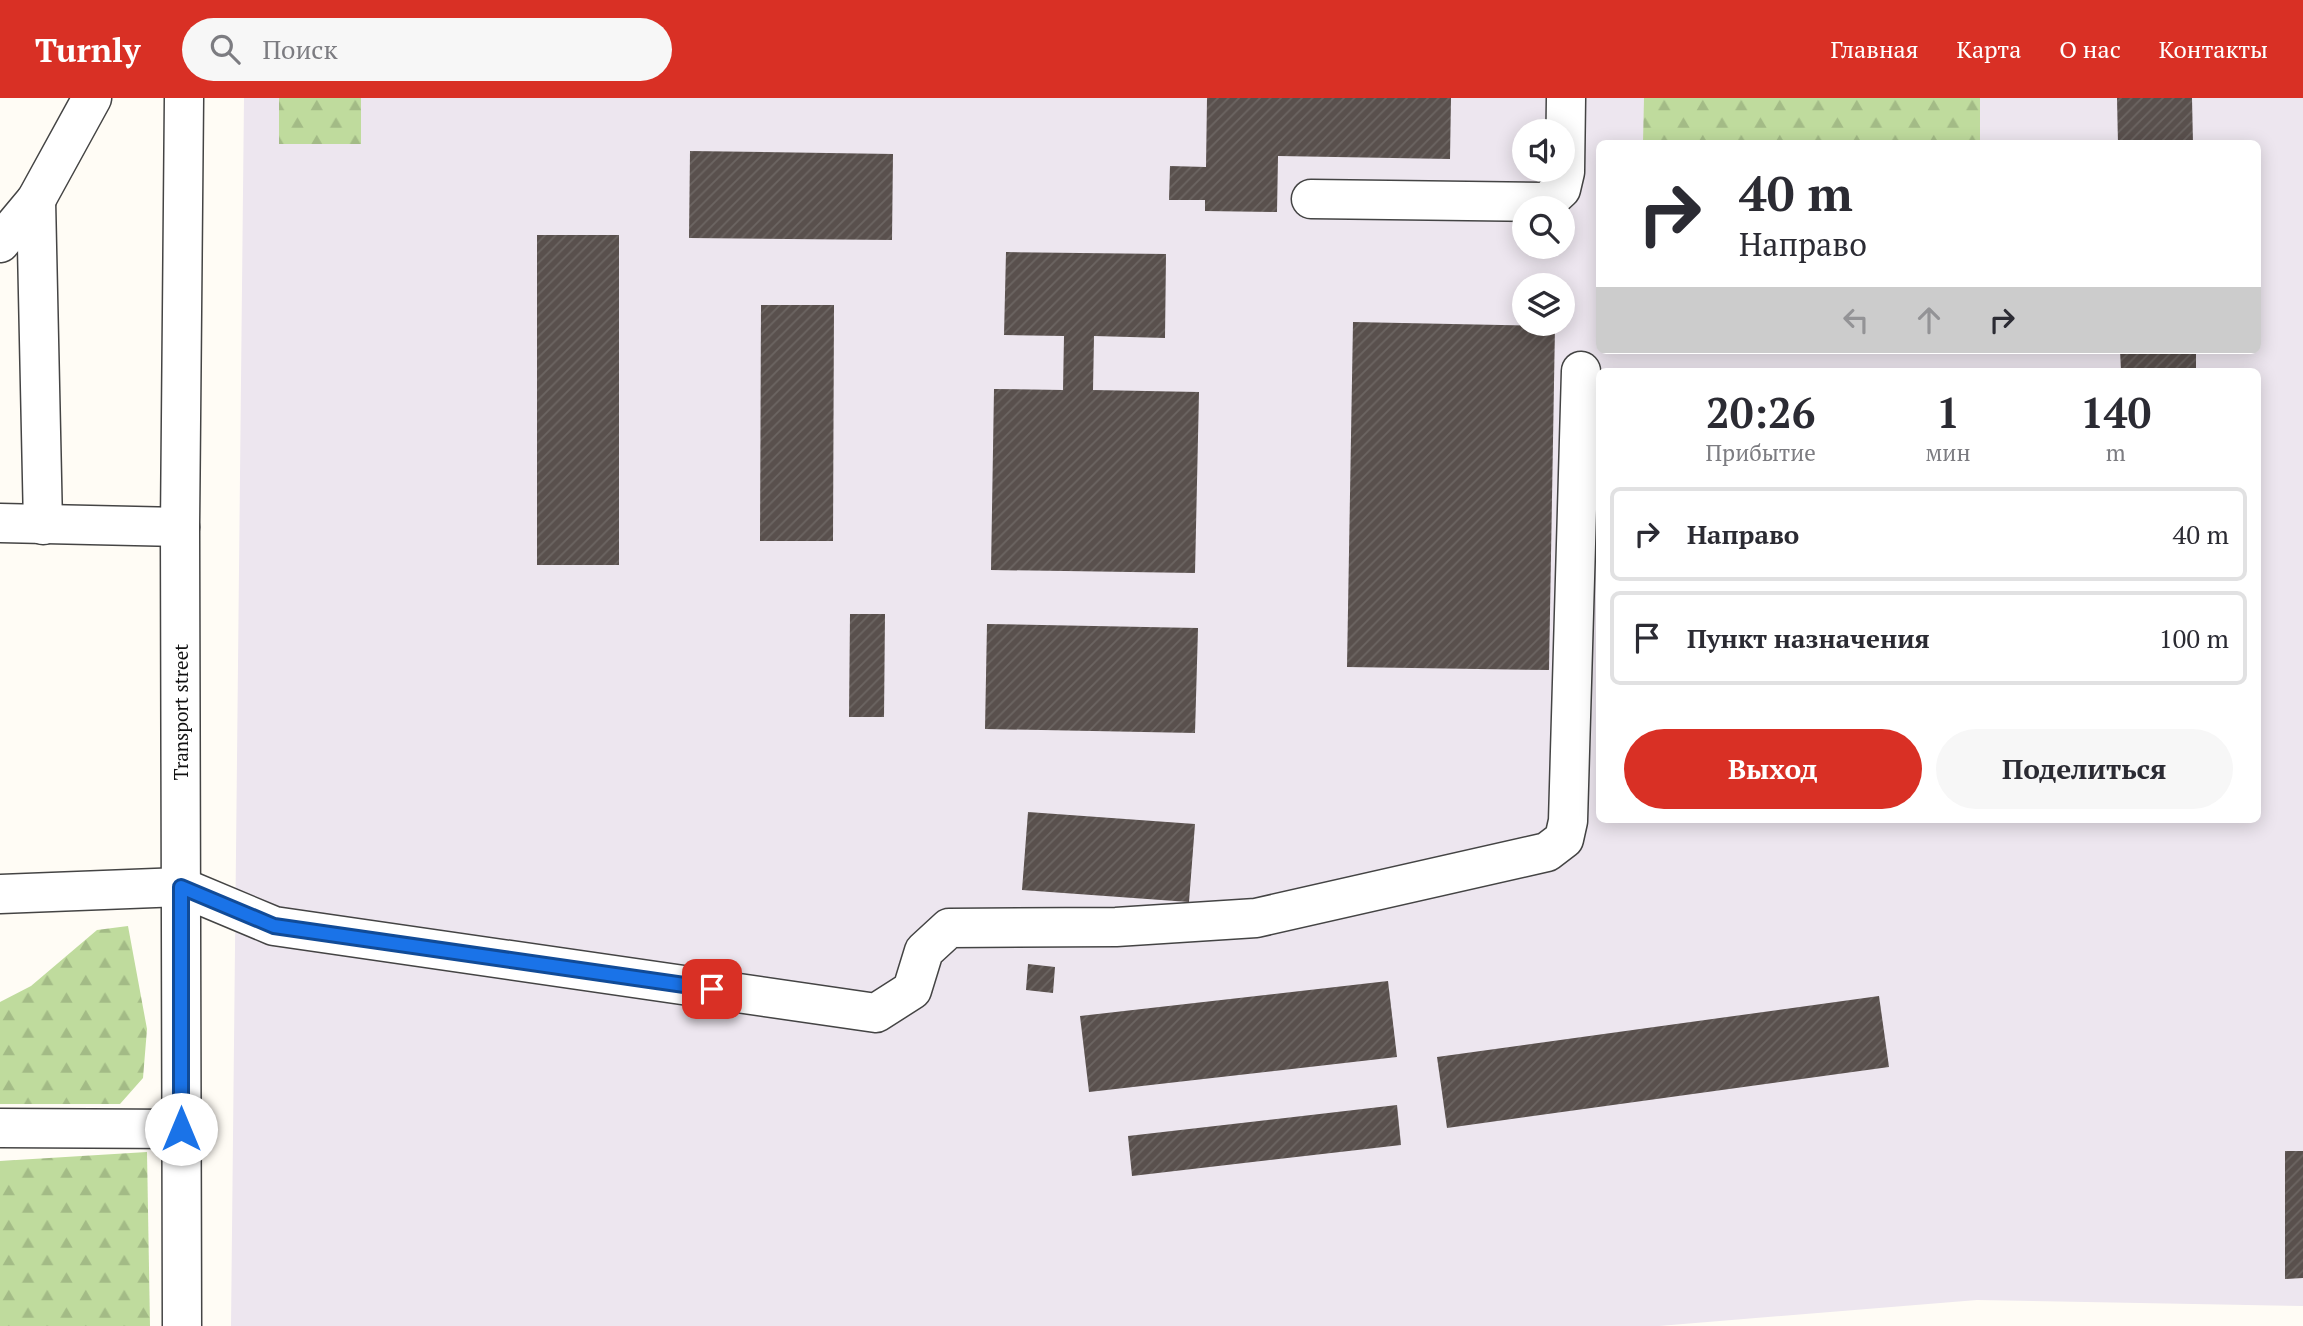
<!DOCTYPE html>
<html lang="ru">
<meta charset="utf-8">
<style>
:root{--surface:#fff;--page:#f7f7f7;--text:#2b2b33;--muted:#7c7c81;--line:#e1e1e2;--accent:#d93025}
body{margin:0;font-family:"PT Serif",serif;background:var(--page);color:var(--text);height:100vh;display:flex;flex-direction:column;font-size:26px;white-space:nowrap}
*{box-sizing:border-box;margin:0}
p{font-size:23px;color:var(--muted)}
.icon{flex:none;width:38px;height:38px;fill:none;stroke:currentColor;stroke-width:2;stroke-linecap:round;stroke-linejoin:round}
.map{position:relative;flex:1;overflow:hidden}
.sheet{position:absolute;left:1596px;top:270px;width:665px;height:455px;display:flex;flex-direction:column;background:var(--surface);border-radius:10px;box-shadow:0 4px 18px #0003}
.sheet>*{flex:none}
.banner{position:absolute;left:1596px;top:42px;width:665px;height:214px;border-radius:10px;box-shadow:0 4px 18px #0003;background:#fff;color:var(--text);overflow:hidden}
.tools{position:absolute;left:1512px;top:21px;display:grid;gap:14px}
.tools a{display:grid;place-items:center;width:63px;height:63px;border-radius:50%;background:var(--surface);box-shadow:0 4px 18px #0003;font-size:35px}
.pin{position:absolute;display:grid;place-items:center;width:60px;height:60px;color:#fff;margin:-30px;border-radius:14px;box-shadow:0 4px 10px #0006}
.me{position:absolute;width:77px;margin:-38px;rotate:0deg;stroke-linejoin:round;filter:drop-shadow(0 0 5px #0008)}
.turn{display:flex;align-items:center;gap:24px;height:147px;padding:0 28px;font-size:32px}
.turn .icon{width:91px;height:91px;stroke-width:2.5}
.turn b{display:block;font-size:49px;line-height:60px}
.lanes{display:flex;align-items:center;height:66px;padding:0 28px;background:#0003;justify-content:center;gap:35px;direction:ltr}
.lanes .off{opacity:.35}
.eta{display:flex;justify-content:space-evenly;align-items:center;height:119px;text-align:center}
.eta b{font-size:42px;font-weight:700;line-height:49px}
.action{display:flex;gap:14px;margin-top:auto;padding:14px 28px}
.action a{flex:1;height:80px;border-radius:42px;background:var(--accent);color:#fff;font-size:28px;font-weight:700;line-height:80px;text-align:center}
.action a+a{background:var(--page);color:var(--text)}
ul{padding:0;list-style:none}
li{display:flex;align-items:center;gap:21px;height:94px;margin:0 14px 10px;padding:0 14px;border:4px solid var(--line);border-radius:10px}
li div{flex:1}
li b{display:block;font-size:26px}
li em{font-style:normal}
header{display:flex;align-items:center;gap:42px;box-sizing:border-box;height:98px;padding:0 35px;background:var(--accent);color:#fff}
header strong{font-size:33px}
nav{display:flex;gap:38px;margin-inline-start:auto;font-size:24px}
.search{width:490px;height:63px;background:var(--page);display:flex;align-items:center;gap:18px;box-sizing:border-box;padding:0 24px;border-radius:38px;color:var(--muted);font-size:26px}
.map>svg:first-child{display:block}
.industrial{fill:#ede6ef;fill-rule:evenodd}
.forest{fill:url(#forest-firs)}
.building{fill:url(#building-hatch)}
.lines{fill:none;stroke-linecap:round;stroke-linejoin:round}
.minor-casing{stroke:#444;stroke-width:41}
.minor{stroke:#fff;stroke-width:38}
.route-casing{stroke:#114b97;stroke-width:18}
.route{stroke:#1a73e8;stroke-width:12}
.labels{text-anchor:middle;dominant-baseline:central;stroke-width:7;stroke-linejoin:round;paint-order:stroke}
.street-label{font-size:19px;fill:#111;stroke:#fff}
</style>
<header>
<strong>Turnly</strong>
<div class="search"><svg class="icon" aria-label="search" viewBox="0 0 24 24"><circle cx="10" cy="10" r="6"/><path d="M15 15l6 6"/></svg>Поиск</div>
<nav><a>Главная</a><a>Карта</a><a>О нас</a><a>Контакты</a></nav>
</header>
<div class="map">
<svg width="2303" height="1228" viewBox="0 0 2303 1228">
<defs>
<pattern id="forest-firs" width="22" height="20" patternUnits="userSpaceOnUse" patternTransform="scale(1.75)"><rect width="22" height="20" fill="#bfdb9d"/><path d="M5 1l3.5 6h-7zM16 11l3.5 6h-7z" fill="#a3bb86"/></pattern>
<pattern id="building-hatch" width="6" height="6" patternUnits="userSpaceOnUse" patternTransform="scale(1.75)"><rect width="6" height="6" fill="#59504d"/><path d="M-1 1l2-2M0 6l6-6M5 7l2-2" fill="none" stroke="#6c6562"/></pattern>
</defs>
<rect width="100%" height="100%" fill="#fffcf5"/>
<path class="industrial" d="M244 0H2303V1208L1977 1202 1659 1228H231ZM1524 33H1563V72H1524ZM1600 46H2258V252H1600ZM1524 110H1563V149H1524ZM1524 187H1563V226H1524ZM1600 273H2258V721H1600Z"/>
<g class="forest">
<rect x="279" y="0" width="82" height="46"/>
<path d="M1644 0H1980V45H1643Z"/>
<path d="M128 828 147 931 143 980 120 1006H0V904L31 888 97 832Z"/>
<path d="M147 1054 150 1228H0V1063Z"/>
</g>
<g class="building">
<path d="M1207 0H1451L1450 61 1278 58 1277 114 1205 113V102H1169L1170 68 1206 69Z"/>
<path d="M2117 0H2192L2193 46H2118Z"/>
<path d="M690 53 893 56 892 142 689 140Z"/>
<rect x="537" y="137" width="82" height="330"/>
<path d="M1006 154 1166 156 1165 240 1094 238 1093 292 1199 294 1195 475 991 472 994 291 1063 292 1064 238 1004 237Z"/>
<path d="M761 207H834L833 443H760Z"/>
<path d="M1353 224 1555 228 1549 572 1347 569Z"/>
<path d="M2120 252H2196V273H2121Z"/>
<path d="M850 516H885L884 619H849Z"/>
<path d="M987 526 1198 530 1195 635 985 631Z"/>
<path d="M1028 714 1195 726 1189 804 1022 792Z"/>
<path d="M1028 866 1055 869 1053 895 1026 892Z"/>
<path d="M1388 883 1397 959 1089 994 1080 918Z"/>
<path d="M1879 898 1889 969 1447 1030 1437 959Z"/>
<path d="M1397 1007 1401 1047 1132 1078 1128 1038Z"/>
<path d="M2285 1053H2303V1180L2285 1181Z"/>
</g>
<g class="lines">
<g class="minor-casing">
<g id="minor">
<path d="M1311 101 1547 104 1561 91 1565 74 1566 0"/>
<path d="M36 102 43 427"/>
<path d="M0 145 36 102 92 0"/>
<path d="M0 425 180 429"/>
<path d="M0 796 181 789 274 828 876 915 912 892 924 853 949 830 1116 829 1256 820 1547 754 1564 741 1568 723 1581 273"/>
<path d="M0 1030 181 1031"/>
<path d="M182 1228 180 429 184 0"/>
</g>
</g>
<use href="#minor" class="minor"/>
</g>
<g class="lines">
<g class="route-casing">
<path id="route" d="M181 1031V789L274 828 712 891"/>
</g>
<use href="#route" class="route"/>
</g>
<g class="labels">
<g class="street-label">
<text transform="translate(180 614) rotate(-90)">Transport street</text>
</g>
</g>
</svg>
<div class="tools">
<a><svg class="icon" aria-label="sound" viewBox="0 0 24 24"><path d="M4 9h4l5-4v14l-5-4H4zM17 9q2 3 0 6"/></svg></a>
<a><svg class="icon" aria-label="search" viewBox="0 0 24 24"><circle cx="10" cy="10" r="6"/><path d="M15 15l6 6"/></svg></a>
<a><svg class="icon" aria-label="layers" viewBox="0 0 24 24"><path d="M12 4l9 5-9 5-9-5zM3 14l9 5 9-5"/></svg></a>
</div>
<div class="pin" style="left:712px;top:891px;background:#d93025"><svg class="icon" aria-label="arrive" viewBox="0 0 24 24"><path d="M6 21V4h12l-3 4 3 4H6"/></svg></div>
<svg class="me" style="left:181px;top:1031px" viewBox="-20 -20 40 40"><circle r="19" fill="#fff"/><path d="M0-13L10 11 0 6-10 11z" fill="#1a73e8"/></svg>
<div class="banner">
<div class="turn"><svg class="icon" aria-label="right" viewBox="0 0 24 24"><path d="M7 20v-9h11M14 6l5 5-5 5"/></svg><div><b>40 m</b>Направо</div></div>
<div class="lanes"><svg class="icon off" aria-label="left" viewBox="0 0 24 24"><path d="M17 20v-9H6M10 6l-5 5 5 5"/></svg><svg class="icon off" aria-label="ahead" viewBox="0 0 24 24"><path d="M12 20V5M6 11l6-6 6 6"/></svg><svg class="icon" aria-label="right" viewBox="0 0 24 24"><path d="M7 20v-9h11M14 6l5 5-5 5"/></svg></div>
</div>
<section class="sheet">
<div class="eta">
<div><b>20:26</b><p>Прибытие</p></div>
<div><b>1</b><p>мин</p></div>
<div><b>140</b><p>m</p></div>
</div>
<ul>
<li><svg class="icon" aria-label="right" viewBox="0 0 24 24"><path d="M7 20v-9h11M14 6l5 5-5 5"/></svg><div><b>Направо</b></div><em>40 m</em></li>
<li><svg class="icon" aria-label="arrive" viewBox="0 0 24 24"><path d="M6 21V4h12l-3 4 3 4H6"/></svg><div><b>Пункт назначения</b></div><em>100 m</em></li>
</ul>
<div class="action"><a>Выход</a><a>Поделиться</a></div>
</section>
</div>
